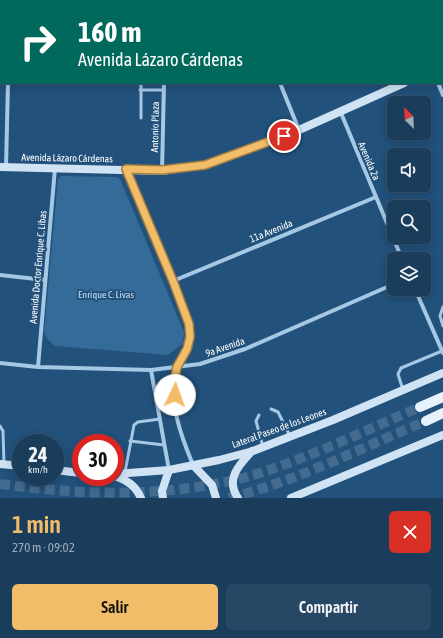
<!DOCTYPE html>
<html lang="es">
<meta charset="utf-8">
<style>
:root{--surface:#1a3d5c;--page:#274865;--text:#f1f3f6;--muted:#9faebb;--line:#385672;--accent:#f1bd68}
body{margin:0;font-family:"Asap Condensed",sans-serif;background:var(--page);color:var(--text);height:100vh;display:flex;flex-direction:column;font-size:15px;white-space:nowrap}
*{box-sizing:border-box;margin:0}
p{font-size:13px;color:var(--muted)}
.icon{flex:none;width:22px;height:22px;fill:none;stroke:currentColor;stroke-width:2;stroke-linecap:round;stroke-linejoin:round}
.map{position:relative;height:498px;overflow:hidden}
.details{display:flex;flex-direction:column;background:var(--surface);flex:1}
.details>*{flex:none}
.guide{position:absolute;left:0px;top:0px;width:443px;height:84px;box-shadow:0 2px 10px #0003,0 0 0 1px var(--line);background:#00695c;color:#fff;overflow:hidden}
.needle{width:26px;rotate:336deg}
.tools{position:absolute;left:387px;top:96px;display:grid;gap:8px}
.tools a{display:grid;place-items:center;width:44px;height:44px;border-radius:6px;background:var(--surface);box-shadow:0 2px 10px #0003,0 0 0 1px var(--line);font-size:20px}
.speed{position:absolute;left:12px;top:434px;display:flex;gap:8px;font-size:20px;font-weight:700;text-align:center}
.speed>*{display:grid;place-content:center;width:52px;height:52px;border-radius:50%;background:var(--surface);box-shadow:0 2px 10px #0003,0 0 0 1px var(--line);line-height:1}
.speed small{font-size:10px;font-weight:400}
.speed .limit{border:6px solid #d22;background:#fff;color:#111}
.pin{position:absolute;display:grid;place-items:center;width:34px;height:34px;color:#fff;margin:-17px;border:2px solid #fff;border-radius:50%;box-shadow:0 1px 4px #0007}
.me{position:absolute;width:44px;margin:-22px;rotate:3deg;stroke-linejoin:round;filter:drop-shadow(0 0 3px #0008)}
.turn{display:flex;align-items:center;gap:14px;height:84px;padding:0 12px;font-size:18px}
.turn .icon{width:52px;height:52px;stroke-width:2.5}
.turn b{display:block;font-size:28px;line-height:34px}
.round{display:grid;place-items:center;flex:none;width:42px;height:42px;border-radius:6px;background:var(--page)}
.head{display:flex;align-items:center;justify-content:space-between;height:68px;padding:0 12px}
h1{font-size:24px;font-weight:600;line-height:30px;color:var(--accent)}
.cta{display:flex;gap:8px;margin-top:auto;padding:8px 12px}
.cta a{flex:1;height:46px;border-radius:6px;background:var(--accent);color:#111;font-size:16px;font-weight:600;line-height:46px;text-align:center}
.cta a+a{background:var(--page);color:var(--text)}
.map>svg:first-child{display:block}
.green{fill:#356b99}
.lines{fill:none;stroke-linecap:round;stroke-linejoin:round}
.primary-tunnel{stroke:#436b8f;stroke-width:10;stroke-dasharray:10 5;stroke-linecap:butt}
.lane{stroke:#a5c8e5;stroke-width:3}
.street{stroke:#a5c8e5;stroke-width:4}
.secondary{stroke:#cfe3f5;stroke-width:8}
.primary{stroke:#e6f1fd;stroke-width:10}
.route-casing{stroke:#9d7b44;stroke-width:10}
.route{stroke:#f1bd68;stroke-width:7}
.labels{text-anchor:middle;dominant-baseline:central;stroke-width:4;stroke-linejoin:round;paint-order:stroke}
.street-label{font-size:10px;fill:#fff;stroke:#22517b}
.park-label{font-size:10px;fill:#c8e0f4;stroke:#22517b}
</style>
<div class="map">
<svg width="443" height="498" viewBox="0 0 443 498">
<rect width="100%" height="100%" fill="#22517b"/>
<path class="green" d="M61 176 116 177 120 179 184 332 183 343 168 355 55 346 48 340 44 332 58 179Z"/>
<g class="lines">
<g class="primary-tunnel">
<path d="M0 484C82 495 162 498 243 478 301 462 364 431 420 407"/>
<path d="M229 498C297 481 361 448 426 421"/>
</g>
<g class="lane">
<path d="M187 0V1"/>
<path d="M211 1 214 0"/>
<path d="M141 83V118"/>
<path d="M140 90H164"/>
<path d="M443 307 440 316 443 326"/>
<path d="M403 390 398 374 401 368 442 351"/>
<path d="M271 409 278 412 290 436"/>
<path d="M259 415 256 421 263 447"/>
<path d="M0 426 3 431 4 464"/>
<path d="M130 441 164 445"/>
<path d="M125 472 134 425 138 422 160 419"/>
</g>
<g class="street">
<path d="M246 0V1"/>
<path d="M382 0V1"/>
<path d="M9 1V0"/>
<path d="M166 1V0"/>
<path d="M280 83 299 130"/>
<path d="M438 83 443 95"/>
<path d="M341 113 402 259"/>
<path d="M6 167 8 83"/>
<path d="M127 170C140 202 154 235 168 268 175 286 185 306 189 325 192 345 183 351 177 368 167 399 181 436 193 465"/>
<path d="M162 171 164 83"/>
<path d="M0 275 45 280"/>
<path d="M173 281 376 197"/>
<path d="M415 289 443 353"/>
<path d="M0 363 38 367 151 370 200 364 245 349 394 284"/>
<path d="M38 367 55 168"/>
<path d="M151 370 169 470"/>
</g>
<g class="secondary">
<path d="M442 68 443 67"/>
<path d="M0 167 162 171 205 165 299 130 404 83"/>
<path d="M0 464 21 466"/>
<path d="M193 465 212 485 216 498"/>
<path d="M55 470 81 473"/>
<path d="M115 474 169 470 219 460 253 451 333 420 443 373"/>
<path d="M115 476C128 481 135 485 141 498"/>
<path d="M163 498 162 491 169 470"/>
<path d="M238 498C225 479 239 465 252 451"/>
<path d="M291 498 443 435"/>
</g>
<g class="primary">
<path d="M420 407 443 397"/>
<path d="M426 421 443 413"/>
</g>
</g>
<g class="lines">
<g class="route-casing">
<path id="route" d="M175 395 174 383 177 367 187 349 190 337 189 324 173 281 126 169 162 170 205 165 284 136"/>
</g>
<use href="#route" class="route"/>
</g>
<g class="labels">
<g class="street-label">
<text transform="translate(155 127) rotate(-89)">Antonio Plaza</text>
<text transform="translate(67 158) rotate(1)">Avenida Lázaro Cárdenas</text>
<text transform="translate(369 161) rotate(67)">Avenida 2a</text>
<text transform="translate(271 231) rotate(-22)">11a Avenida</text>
<text transform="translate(38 267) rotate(-85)">Avenida Doctor Enrique C. Libas</text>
<text transform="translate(225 347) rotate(-19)">9a Avenida</text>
<text transform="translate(279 428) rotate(-20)">Lateral Paseo de los Leones</text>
</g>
<g class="park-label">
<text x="106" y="294">Enrique C. Livas</text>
</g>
</g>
</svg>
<div class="tools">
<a><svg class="needle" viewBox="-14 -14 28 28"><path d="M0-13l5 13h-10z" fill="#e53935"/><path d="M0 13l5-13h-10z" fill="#9faebb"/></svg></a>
<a><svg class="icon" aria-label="sound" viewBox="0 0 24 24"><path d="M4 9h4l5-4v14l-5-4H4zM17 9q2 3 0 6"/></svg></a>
<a><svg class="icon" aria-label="search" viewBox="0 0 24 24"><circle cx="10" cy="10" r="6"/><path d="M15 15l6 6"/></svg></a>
<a><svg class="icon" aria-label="layers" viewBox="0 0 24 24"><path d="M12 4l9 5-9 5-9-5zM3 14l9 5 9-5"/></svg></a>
</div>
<div class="speed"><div>24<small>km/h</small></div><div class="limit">30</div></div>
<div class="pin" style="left:284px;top:136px;background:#d93025"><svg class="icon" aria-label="arrive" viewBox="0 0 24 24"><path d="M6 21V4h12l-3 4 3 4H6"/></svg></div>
<svg class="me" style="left:175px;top:395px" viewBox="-20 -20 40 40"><circle r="19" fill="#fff"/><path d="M0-13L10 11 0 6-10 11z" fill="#f1bd68"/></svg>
<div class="guide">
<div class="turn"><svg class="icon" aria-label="right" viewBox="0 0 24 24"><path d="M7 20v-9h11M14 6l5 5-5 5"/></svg><div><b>160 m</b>Avenida Lázaro Cárdenas</div></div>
</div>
</div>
<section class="details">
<div class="head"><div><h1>1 min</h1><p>270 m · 09:02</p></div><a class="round" style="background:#d93025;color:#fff"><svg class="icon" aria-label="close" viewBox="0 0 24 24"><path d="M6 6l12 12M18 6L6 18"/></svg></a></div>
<div class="cta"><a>Salir</a><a>Compartir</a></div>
</section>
